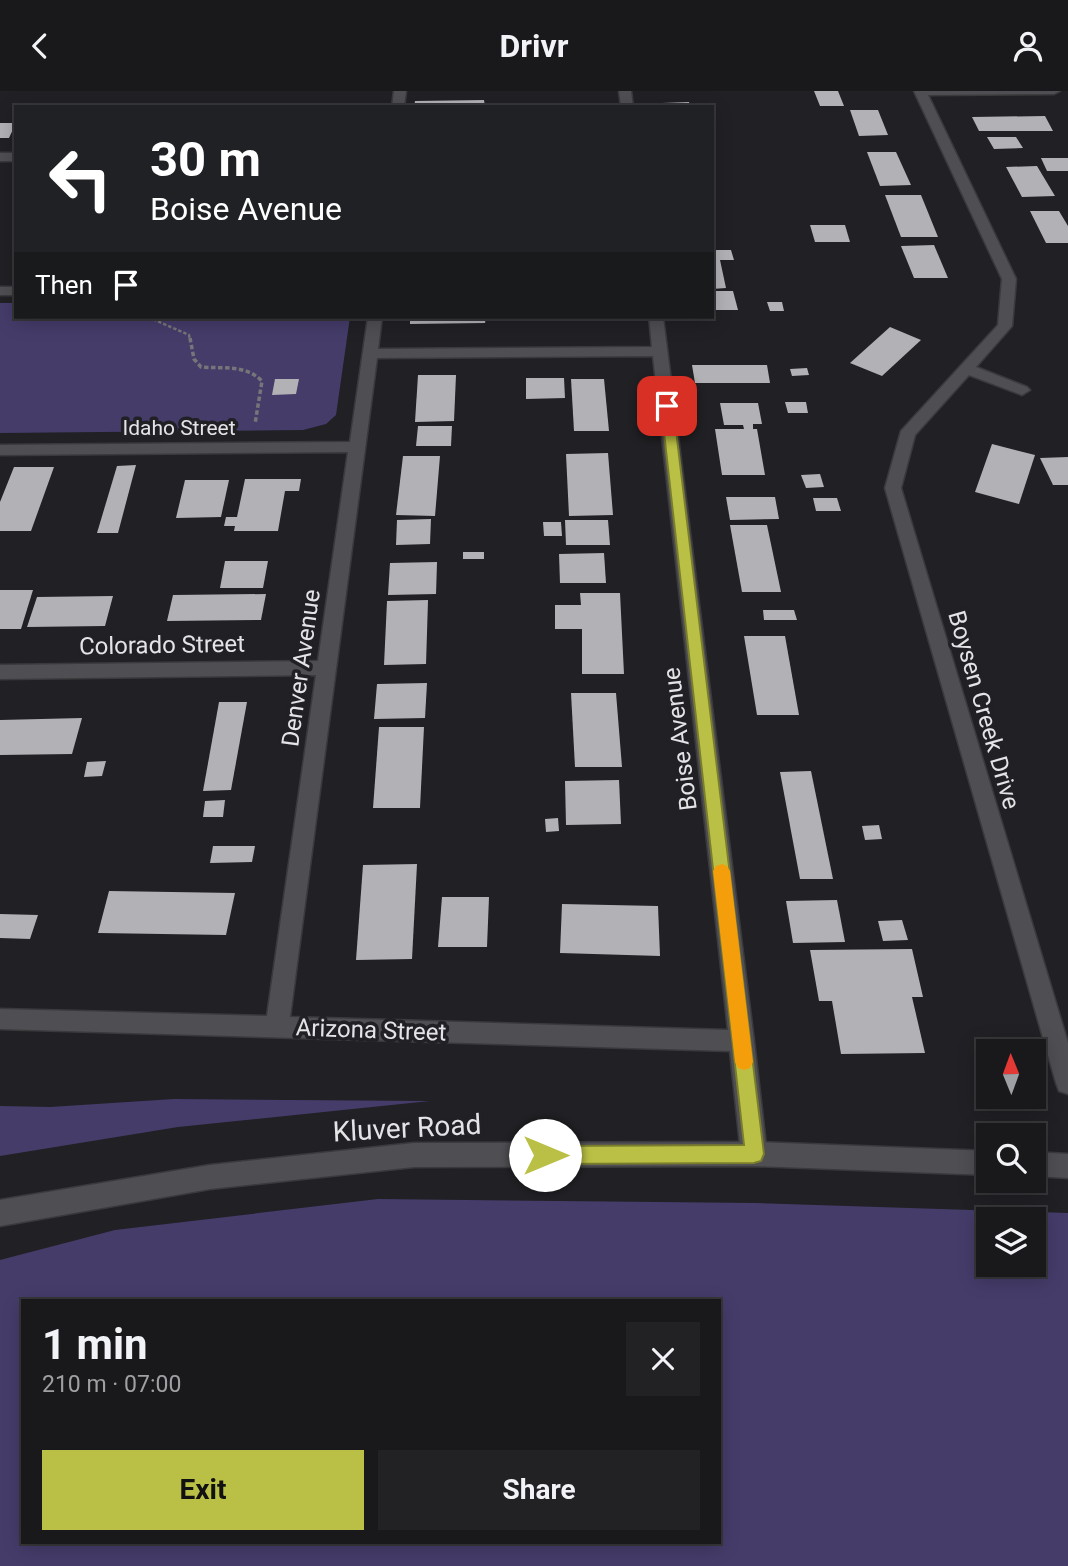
<!DOCTYPE html>
<meta charset="utf-8">
<style>
:root{--surface:#19181b;--page:#222124;--text:#f1f3f6;--muted:#9fa0a3;--line:#37373a;--accent:#bac045}
body{margin:0;font-family:Roboto,sans-serif;background:var(--page);color:var(--text);height:100vh;display:flex;flex-direction:column;font-size:26px;white-space:nowrap}
*{box-sizing:border-box;margin:0}
p{font-size:23px;color:var(--muted)}
.icon{flex:none;width:38px;height:38px;fill:none;stroke:currentColor;stroke-width:2;stroke-linecap:round;stroke-linejoin:round}
.map{position:relative;flex:1;overflow:hidden}
.sheet{position:absolute;left:21px;top:1208px;width:700px;height:245px;display:flex;flex-direction:column;background:var(--surface);border-radius:0px;box-shadow:0 4px 18px #0003,0 0 0 2px var(--line)}
.sheet>*{flex:none}
.top-card{position:absolute;left:14px;top:14px;width:700px;height:214px;border-radius:0px;box-shadow:0 4px 18px #0003,0 0 0 2px var(--line);background:#202124;color:#fff;overflow:hidden}
.needle{width:46px;rotate:359deg}
.buttons{position:absolute;left:976px;top:948px;display:grid;gap:14px}
.buttons a{display:grid;place-items:center;width:70px;height:70px;border-radius:0px;background:var(--surface);box-shadow:0 4px 18px #0003,0 0 0 2px var(--line);font-size:35px}
.pin{position:absolute;display:grid;place-items:center;width:60px;height:60px;color:#fff;margin:-30px;border-radius:14px;box-shadow:0 4px 10px #0006}
.me{position:absolute;width:77px;margin:-38px;rotate:90deg;stroke-linejoin:round;filter:drop-shadow(0 0 5px #0008)}
.turn{display:flex;align-items:center;gap:24px;height:147px;padding:0 21px;font-size:32px}
.turn .icon{width:91px;height:91px;stroke-width:2.5}
.turn b{display:block;font-size:49px;line-height:60px}
.then{display:flex;align-items:center;height:66px;padding:0 21px;background:#0003;gap:14px;font-size:26px}
.round{display:grid;place-items:center;flex:none;width:74px;height:74px;border-radius:0px;background:var(--page)}
.overview{display:flex;align-items:center;justify-content:space-between;height:119px;padding:0 21px}
h1{font-size:42px;font-weight:700;line-height:52px}
.button{display:flex;gap:14px;margin-top:auto;padding:14px 21px}
.button a{flex:1;height:80px;border-radius:0px;background:var(--accent);color:#111;font-size:28px;font-weight:700;line-height:80px;text-align:center}
.button a+a{background:var(--page);color:var(--text)}
header{display:flex;justify-content:space-between;align-items:center;height:91px;padding:0 21px;background:var(--surface);font-size:32px;font-weight:700}
.map>svg:first-child{display:block}
.green{fill:#453c6a;fill-rule:evenodd}
.building{fill:#b2b1b6}
.lines{fill:none;stroke-linecap:round;stroke-linejoin:round}
.minor-casing{stroke:#3a3a3d;stroke-width:3}
.tertiary-casing{stroke:#3a3a3d;stroke-width:3}
.path-far1{stroke:#767579;stroke-width:2.5;stroke-dasharray:3.5 2;stroke-linecap:butt}
.path{stroke:#767579;stroke-width:3.5;stroke-dasharray:4.5 2.5;stroke-linecap:butt}
.minor{fill:#4f4e53;fill-rule:evenodd}
.tertiary{fill:#4f4e53;fill-rule:evenodd}
.route{fill:#bac045;stroke:#797d2d;stroke-width:2}
.slow{fill:#f59e0b}
.labels{text-anchor:middle;dominant-baseline:central;stroke-width:7;stroke-linejoin:round;paint-order:stroke}
.far-street-label{font-size:21px;fill:#e4e3e6;stroke:#212024}
.street-label{font-size:24px;fill:#e4e3e6;stroke:#212024}
.near-street-label{font-size:28px;fill:#e4e3e6;stroke:#212024}
</style>
<header><svg class="icon" aria-label="back" viewBox="0 0 24 24"><path d="M15 5l-7 7 7 7"/></svg>Drivr<svg class="icon" aria-label="person" viewBox="0 0 24 24"><circle cx="12" cy="8" r="4"/><path d="M4 21q1-7 8-7t8 7"/></svg></header>
<div class="map">
<svg width="1068" height="1475" viewBox="0 0 1068 1475">
<rect width="100%" height="100%" fill="#212024"/>
<g class="green">
<path d="M0 212H16V226H350L336 324 326 333 303 339 0 342Z"/>
<path d="M174 1008 430 1010 178 1036 0 1065V1015L50 1016Z"/>
<path d="M378 1108 756 1112 1068 1122V1475H0V1169L115 1139ZM989 1129H1034V1174H989ZM719 1209V1451H23V1209Z"/>
</g>
<g class="building">
<path d="M814 0H838L844 15H820Z"/>
<path d="M484 9 485 16H414L415 10Z"/>
<path d="M689 11 690 16H663L662 12Z"/>
<path d="M850 19H878L888 44 859 45Z"/>
<path d="M1045 25 1053 40H979L972 26Z"/>
<path d="M0 32H16L9 47H0Z"/>
<path d="M987 46H1016L1023 57 994 58Z"/>
<path d="M867 61H896L911 94 880 95Z"/>
<path d="M1041 67H1068V80H1047Z"/>
<path d="M1037 75 1055 105 1022 106 1006 76Z"/>
<path d="M885 104H921L938 146H901Z"/>
<path d="M1030 120H1059L1068 135V152H1046Z"/>
<path d="M810 134H845L850 151H815Z"/>
<path d="M934 154 948 187H914L901 155Z"/>
<path d="M712 159H731L734 169H720L726 197 712 198Z"/>
<path d="M712 200H733L738 219H712Z"/>
<path d="M767 211H782L784 220H770Z"/>
<path d="M410 226H486L485 232 410 233Z"/>
<path d="M537 226H603L604 229H537Z"/>
<path d="M890 236 921 249 882 285 850 272Z"/>
<path d="M692 274H767L770 292H695Z"/>
<path d="M807 277 809 284 792 285 790 278Z"/>
<path d="M418 284H456L454 330 415 331Z"/>
<path d="M526 287H564L565 307 526 308Z"/>
<path d="M275 288H299L296 303 272 304Z"/>
<path d="M571 288H604L609 340H574Z"/>
<path d="M785 311H806L808 322H788Z"/>
<path d="M720 312H758L762 333H753V338H757L765 384H722L715 338H744L743 334H724Z"/>
<path d="M418 335H452L451 355H416Z"/>
<path d="M992 353 1035 364 1019 413 975 401Z"/>
<path d="M608 362 613 424 569 425 566 363Z"/>
<path d="M403 365H440L435 425 396 424Z"/>
<path d="M1068 366V394H1053L1040 367Z"/>
<path d="M136 374 118 442H97L117 375Z"/>
<path d="M14 376H54L31 440H0V411Z"/>
<path d="M820 383 824 396 806 397 801 384Z"/>
<path d="M245 388H301L299 400H285L278 440H234L235 435H224L226 426H237Z"/>
<path d="M185 389H229L221 426 176 427Z"/>
<path d="M726 406H775L779 428 730 429Z"/>
<path d="M813 407H837L841 420H816Z"/>
<path d="M431 428 430 453 396 454 397 429Z"/>
<path d="M565 429H608L610 454H566Z"/>
<path d="M543 431H561L562 445H544Z"/>
<path d="M730 434H767L781 501H742Z"/>
<rect x="463" y="461" width="21" height="7"/>
<path d="M604 462 606 492H560L559 463Z"/>
<path d="M225 470H268L263 497H220Z"/>
<path d="M437 471 436 503 388 504 390 472Z"/>
<path d="M0 499H33L21 538H0Z"/>
<path d="M580 502H620L624 583H582V538H555V514H581Z"/>
<path d="M266 503 261 529 167 530 173 504Z"/>
<path d="M113 505 105 535 27 536 37 506Z"/>
<path d="M428 509 426 573 384 574 387 510Z"/>
<path d="M763 519H794L797 529H764Z"/>
<path d="M744 545H785L799 624H757Z"/>
<path d="M427 592 425 627 374 628 377 593Z"/>
<path d="M571 602H616L622 676H575Z"/>
<path d="M219 611H247L231 699 203 700Z"/>
<path d="M82 627 72 663 0 664V629Z"/>
<path d="M379 636H424L420 717H373Z"/>
<path d="M106 670 102 685 84 686 87 671Z"/>
<path d="M811 680 833 788H800L780 681Z"/>
<path d="M619 689 621 733 566 734 565 690Z"/>
<path d="M225 709 223 726H203L205 710Z"/>
<path d="M558 727 559 740 546 741 545 728Z"/>
<path d="M879 734 882 748 865 749 862 735Z"/>
<path d="M213 755H255L252 771 210 772Z"/>
<path d="M417 773 412 868 356 869 363 774Z"/>
<path d="M109 800 235 802 226 844 98 842Z"/>
<path d="M442 806H489L487 856H438Z"/>
<path d="M837 809 845 851 793 852 786 810Z"/>
<path d="M562 813 658 815 660 865 560 862Z"/>
<path d="M0 823 38 824 30 848 0 847Z"/>
<path d="M902 829 908 849 883 850 878 830Z"/>
<path d="M912 858 923 906H912L925 962 841 963 832 910H819L810 859Z"/>
</g>
<g class="lines">
<g class="minor-casing">
<g id="minor">
<path d="M394 0H406L404 16H392Z"/>
<path d="M619 0H631L633 16H621Z"/>
<path d="M914 0H1060L1054 3 928 4 1016 188 1012 235 976 276 1027 296 1030 299 1022 304 969 284 915 344 901 397 1068 952V1003L1059 1000 1056 992 885 397 901 340 998 234 1002 188Z"/>
<rect x="0" y="62" width="16" height="8"/>
<rect x="0" y="196" width="16" height="8"/>
<path d="M368 226H382L378 258 652 256 649 226H663L754 950 767 1063 763 1071 754 1075 745 1071 741 1063 730 960 0 938V918L267 925 316 584 0 588V574L318 570 348 361 0 364V354L350 351ZM653 265 728 939 290 926 377 267Z"/>
</g>
</g>
<g class="tertiary-casing">
<g id="tertiary">
<path d="M754 1051 989 1060V1084L754 1075 414 1076 210 1098 0 1135V1109L210 1074 414 1052Z"/>
<path d="M1034 1061 1068 1063V1087L1034 1085Z"/>
</g>
</g>
<path class="path-far1" d="M148 226 189 244 190 249"/>
<path class="path" d="M190 247 194 268 201 276C223 278 245 273 262 290L255 333"/>
<use href="#minor" class="minor"/>
<use href="#tertiary" class="tertiary"/>
</g>
<path class="route" d="M667 311 673 315 764 1063 761 1070 754 1072 545 1073 538 1070 536 1064 538 1057 545 1055 744 1054 661 315Z"/>
<path class="slow" d="M722 773 727 775 730 780 753 971 750 977 744 979 738 977 735 971 713 780 716 775Z"/>
<g class="labels">
<g class="far-street-label">
<text x="179" y="337">Idaho Street</text>
</g>
<g class="street-label">
<text transform="translate(162 554) rotate(-1)">Colorado Street</text>
<text transform="translate(301 577) rotate(-82)">Denver Avenue</text>
<text transform="translate(984 619) rotate(74)">Boysen Creek Drive</text>
<text transform="translate(680 648) rotate(-97)">Boise Avenue</text>
<text transform="translate(371 939) rotate(2)">Arizona Street</text>
</g>
<g class="near-street-label">
<text transform="translate(407 1037) rotate(-3)">Kluver Road</text>
</g>
</g>
</svg>
<div class="buttons">
<a><svg class="needle" viewBox="-14 -14 28 28"><path d="M0-13l5 13h-10z" fill="#e53935"/><path d="M0 13l5-13h-10z" fill="#9fa0a3"/></svg></a>
<a><svg class="icon" aria-label="search" viewBox="0 0 24 24"><circle cx="10" cy="10" r="6"/><path d="M15 15l6 6"/></svg></a>
<a><svg class="icon" aria-label="layers" viewBox="0 0 24 24"><path d="M12 4l9 5-9 5-9-5zM3 14l9 5 9-5"/></svg></a>
</div>
<div class="pin" style="left:667px;top:315px;background:#d93025"><svg class="icon" aria-label="arrive" viewBox="0 0 24 24"><path d="M6 21V4h12l-3 4 3 4H6"/></svg></div>
<svg class="me" style="left:545px;top:1064px" viewBox="-20 -20 40 40"><circle r="19" fill="#fff"/><path d="M0-13L10 11 0 6-10 11z" fill="#bac045"/></svg>
<div class="top-card">
<div class="turn"><svg class="icon" aria-label="left" viewBox="0 0 24 24"><path d="M17 20v-9H6M10 6l-5 5 5 5"/></svg><div><b>30 m</b>Boise Avenue</div></div>
<div class="then">Then<svg class="icon" aria-label="arrive" viewBox="0 0 24 24"><path d="M6 21V4h12l-3 4 3 4H6"/></svg></div>
</div>
<section class="sheet">
<div class="overview"><div><h1>1 min</h1><p>210 m · 07:00</p></div><a class="round"><svg class="icon" aria-label="close" viewBox="0 0 24 24"><path d="M6 6l12 12M18 6L6 18"/></svg></a></div>
<div class="button"><a>Exit</a><a>Share</a></div>
</section>
</div>
